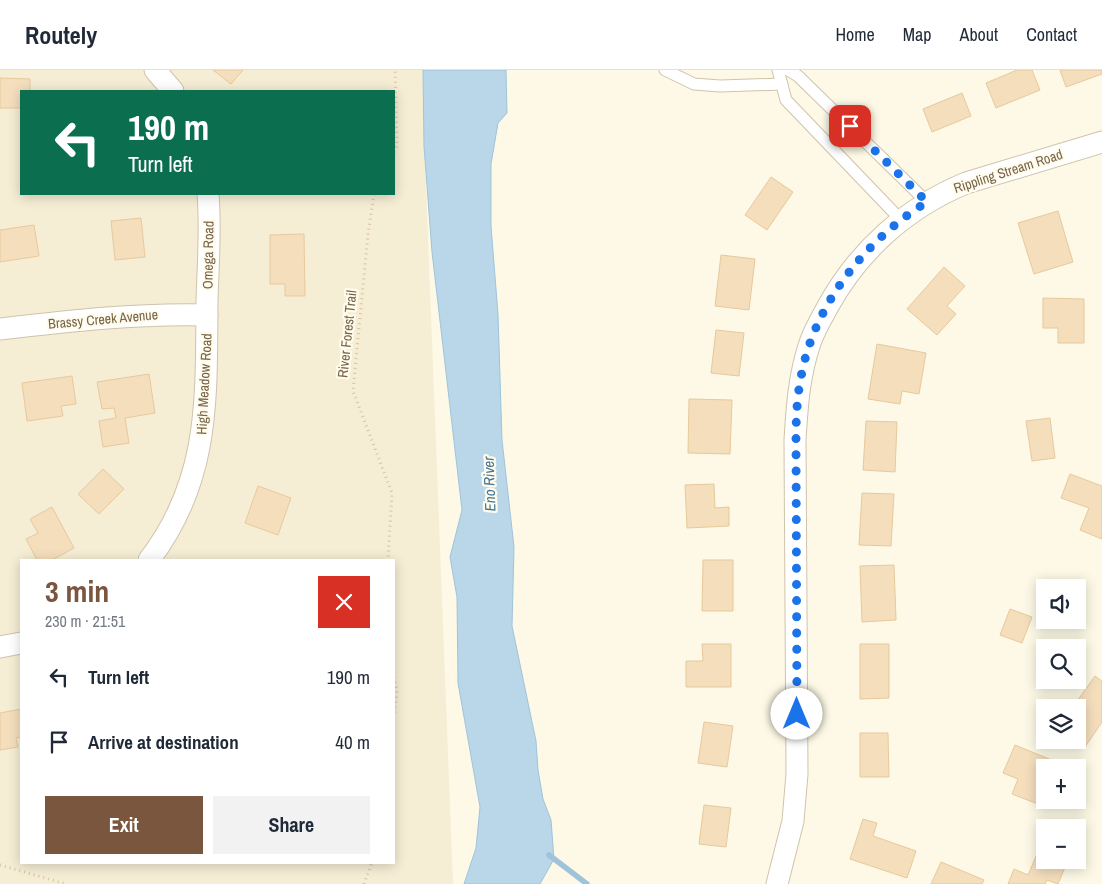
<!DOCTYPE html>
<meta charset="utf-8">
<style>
:root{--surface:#fff;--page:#f2f2f3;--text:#1f2937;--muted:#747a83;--line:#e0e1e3;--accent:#7b563e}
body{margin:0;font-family:"Archivo Narrow",sans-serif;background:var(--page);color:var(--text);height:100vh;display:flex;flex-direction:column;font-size:19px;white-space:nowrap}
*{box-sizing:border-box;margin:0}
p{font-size:16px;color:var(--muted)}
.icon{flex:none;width:28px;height:28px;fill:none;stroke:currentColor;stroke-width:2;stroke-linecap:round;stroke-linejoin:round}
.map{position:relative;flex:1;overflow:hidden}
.side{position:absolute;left:20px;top:489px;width:375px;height:305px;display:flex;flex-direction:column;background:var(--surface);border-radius:0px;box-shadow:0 2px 12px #0003}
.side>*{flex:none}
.hud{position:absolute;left:20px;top:20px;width:375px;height:105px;border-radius:0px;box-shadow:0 2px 12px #0003;background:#0b6e4f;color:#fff;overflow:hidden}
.tools{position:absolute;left:1036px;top:509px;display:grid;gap:10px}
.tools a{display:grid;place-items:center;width:50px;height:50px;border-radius:0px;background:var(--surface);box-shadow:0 2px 12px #0003;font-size:25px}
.pin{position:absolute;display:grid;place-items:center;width:42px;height:42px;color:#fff;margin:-21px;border-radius:10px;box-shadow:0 2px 8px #0006}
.me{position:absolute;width:55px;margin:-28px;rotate:0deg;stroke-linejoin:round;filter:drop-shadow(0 0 4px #0008)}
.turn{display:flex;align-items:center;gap:18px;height:105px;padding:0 25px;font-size:22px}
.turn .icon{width:65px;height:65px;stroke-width:2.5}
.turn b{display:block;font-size:35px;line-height:42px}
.round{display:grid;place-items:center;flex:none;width:52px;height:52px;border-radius:0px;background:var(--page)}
.overview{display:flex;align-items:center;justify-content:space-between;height:85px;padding:0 25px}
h1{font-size:30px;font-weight:800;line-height:38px;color:var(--accent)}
.primary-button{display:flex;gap:10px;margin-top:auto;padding:10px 25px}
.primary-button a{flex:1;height:58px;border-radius:0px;background:var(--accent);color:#fff;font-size:20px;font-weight:800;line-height:58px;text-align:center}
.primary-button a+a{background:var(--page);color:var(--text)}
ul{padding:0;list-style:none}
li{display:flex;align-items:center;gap:15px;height:65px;padding:0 25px}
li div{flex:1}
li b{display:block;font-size:19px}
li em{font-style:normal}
header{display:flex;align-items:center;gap:30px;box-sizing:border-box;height:70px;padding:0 25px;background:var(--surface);border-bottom:1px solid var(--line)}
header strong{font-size:24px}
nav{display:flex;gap:28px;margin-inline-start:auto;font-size:18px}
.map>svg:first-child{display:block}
.residential{fill:#f5edd4;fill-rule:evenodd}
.water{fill:#b9d7e8;stroke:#9fc4da}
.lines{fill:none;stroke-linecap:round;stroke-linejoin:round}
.stream{stroke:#9fc4da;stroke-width:5.5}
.building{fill:#f4debc;stroke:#e7c99c}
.service-casing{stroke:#d0c3ab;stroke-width:13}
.minor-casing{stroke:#d0c3ab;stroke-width:23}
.path{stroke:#d9c29f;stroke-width:3;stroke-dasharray:1 4;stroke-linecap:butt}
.service{stroke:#fff;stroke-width:11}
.minor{stroke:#fff;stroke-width:21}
.route{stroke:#1a73e8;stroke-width:9;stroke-dasharray:0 16.2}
.labels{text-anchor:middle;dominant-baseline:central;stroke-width:4.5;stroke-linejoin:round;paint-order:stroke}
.street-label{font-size:14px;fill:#786449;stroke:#fffced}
.water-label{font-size:15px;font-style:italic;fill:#447694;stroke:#fffced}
</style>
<header>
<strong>Routely</strong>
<nav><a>Home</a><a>Map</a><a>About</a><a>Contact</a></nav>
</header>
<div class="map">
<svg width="1102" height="814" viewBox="0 0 1102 814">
<rect width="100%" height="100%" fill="#fdf9e6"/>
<path class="residential" d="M0 0H444L425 91 453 814H0ZM21 21H394V124H21ZM21 490H394V792H21Z"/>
<path class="water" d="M423 0H506L507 43 498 53 491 94V156L498 244 502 370 514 477 512 556 536 671 538 700 543 729 551 750 554 789 540 814H464L476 778 480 737 458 613 457 527 450 487 462 440 432 182 424 76Z"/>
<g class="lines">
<path class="stream" d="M549 785 587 814"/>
</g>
<g class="building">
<path d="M213 0H243L231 14Z"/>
<path d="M1017 0H1032L1040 20 996 38 986 13Z"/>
<path d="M1060 0H1102V4L1066 17Z"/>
<path d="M0 8 30 9V21H21V38H0Z"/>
<path d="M962 23 971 46 932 62 923 39Z"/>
<path d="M771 107 793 122 767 160 745 145Z"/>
<path d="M1058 141 1073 192 1034 204 1018 153Z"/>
<path d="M141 148 145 187 115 190 111 151Z"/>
<path d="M34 155 39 186 0 192V160Z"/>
<path d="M304 164 305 226H285V214H270V165Z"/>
<path d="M721 185 755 189 749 240 715 236Z"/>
<path d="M944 197 965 216 947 236 956 244 937 265 907 239Z"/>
<path d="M1043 228 1084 229V273H1058V258H1043Z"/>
<path d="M716 260 744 263 739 306 711 303Z"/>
<path d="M877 274 926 283 919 324 902 321 900 334 868 329Z"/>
<path d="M149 304 155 343 125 348 129 373 103 377 99 351 116 348 114 338 102 339 97 312Z"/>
<path d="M72 306 76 334 61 336 63 346 27 351 22 313Z"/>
<path d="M689 329 732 330 730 384 688 383Z"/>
<path d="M1050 348 1055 388 1032 391 1026 351Z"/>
<path d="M866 351 897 352 895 402 863 400Z"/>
<path d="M103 399 124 419 99 444 78 424Z"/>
<path d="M1070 404 1102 416V469L1080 460 1089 438 1061 428Z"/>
<path d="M714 414 715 438 729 437V456L687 458 685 415Z"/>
<path d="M258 416 291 428 278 465 245 453Z"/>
<path d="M862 423 894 424 891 476 859 475Z"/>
<path d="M52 437 74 478 52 490H37L26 469 38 463 30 449Z"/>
<path d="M703 490H733V541H702Z"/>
<path d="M894 495 896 550 862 552 860 496Z"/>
<path d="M1010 539 1032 547 1022 573 1000 565Z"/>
<path d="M702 574H731V617H686V591H703Z"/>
<path d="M860 574H889V628L860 629Z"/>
<path d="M1095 606 1102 611V652L1085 677 1075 670H1078V638H1072Z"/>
<path d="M21 639V667L16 668 18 677 0 680V643Z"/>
<path d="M704 652 733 656 727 697 698 693Z"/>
<path d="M860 663H888L889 707H860Z"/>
<path d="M1015 675 1071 698H1045V730L1043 736 1012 724 1018 709 1003 703Z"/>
<path d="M704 735 731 738 726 777 699 774Z"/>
<path d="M863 749 877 753 873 766 916 781 907 808 850 789Z"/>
<path d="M1040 777 1045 779V790H1068L1058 814 1047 810 1045 814H1008L1014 799 1028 805Z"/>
<path d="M941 792 984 810 982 814H931Z"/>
</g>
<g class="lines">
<g class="service-casing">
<g id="service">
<path d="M665 0 694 14 720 16 782 14"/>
<path d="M778 0 786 30 901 150"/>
<path d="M788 0 798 6 927 132"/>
</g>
</g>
<g class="minor-casing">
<g id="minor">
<path d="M155 0 173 21"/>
<path d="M0 259C69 251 138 243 207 245"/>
<path d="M149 490C211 409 206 327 207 231 208 196 211 159 208 124"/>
<path d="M0 577 21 573"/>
<path d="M777 814 793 751 797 704 795 370C797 337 799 305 810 273 814 261 821 249 827 238 858 181 906 138 966 113L1102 72"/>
</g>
</g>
<g class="path">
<path d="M394 82 397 76 395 0"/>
<path d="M374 124 368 164 353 321 392 423 388 490"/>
<path d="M394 607 397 621 394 645"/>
<path d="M0 795 66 814"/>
<path d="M364 814 372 792"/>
</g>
<use href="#service" class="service"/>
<use href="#minor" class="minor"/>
</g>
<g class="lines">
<path class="route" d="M797 644 796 370C796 347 797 325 802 302 816 232 867 169 927 132L850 56"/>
</g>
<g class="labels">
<g class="street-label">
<text transform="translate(1008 101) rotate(-18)">Rippling Stream Road</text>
<text transform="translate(208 185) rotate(-89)">Omega Road</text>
<text transform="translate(103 249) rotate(-5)">Brassy Creek Avenue</text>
<text transform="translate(347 264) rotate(-84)">River Forest Trail</text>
<text transform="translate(204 314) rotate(-87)">High Meadow Road</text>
</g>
<g class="water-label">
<text transform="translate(489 414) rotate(-92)">Eno River</text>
</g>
</g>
</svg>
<div class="tools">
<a><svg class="icon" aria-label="sound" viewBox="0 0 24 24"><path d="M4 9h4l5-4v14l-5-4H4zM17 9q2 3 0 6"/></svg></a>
<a><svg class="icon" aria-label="search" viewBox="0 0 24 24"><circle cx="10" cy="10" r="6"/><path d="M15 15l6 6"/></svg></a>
<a><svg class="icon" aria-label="layers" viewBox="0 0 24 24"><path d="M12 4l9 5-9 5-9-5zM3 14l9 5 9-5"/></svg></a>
<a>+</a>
<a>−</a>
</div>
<div class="pin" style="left:850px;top:56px;background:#d93025"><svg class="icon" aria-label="arrive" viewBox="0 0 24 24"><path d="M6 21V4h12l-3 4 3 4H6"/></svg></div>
<svg class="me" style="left:797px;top:644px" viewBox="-20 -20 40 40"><circle r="19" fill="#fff"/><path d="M0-13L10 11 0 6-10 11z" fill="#1a73e8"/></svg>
<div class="hud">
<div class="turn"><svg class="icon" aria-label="left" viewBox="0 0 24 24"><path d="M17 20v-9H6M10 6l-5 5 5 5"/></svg><div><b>190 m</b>Turn left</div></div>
</div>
<section class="side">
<div class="overview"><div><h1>3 min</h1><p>230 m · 21:51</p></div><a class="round" style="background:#d93025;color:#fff"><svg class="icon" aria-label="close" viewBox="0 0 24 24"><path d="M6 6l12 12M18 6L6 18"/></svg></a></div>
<ul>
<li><svg class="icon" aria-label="left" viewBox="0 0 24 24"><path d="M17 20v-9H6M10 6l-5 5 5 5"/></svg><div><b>Turn left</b></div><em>190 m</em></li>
<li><svg class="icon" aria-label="arrive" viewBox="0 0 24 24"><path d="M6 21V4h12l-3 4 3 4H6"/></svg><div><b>Arrive at destination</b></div><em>40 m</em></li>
</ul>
<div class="primary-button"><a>Exit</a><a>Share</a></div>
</section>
</div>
